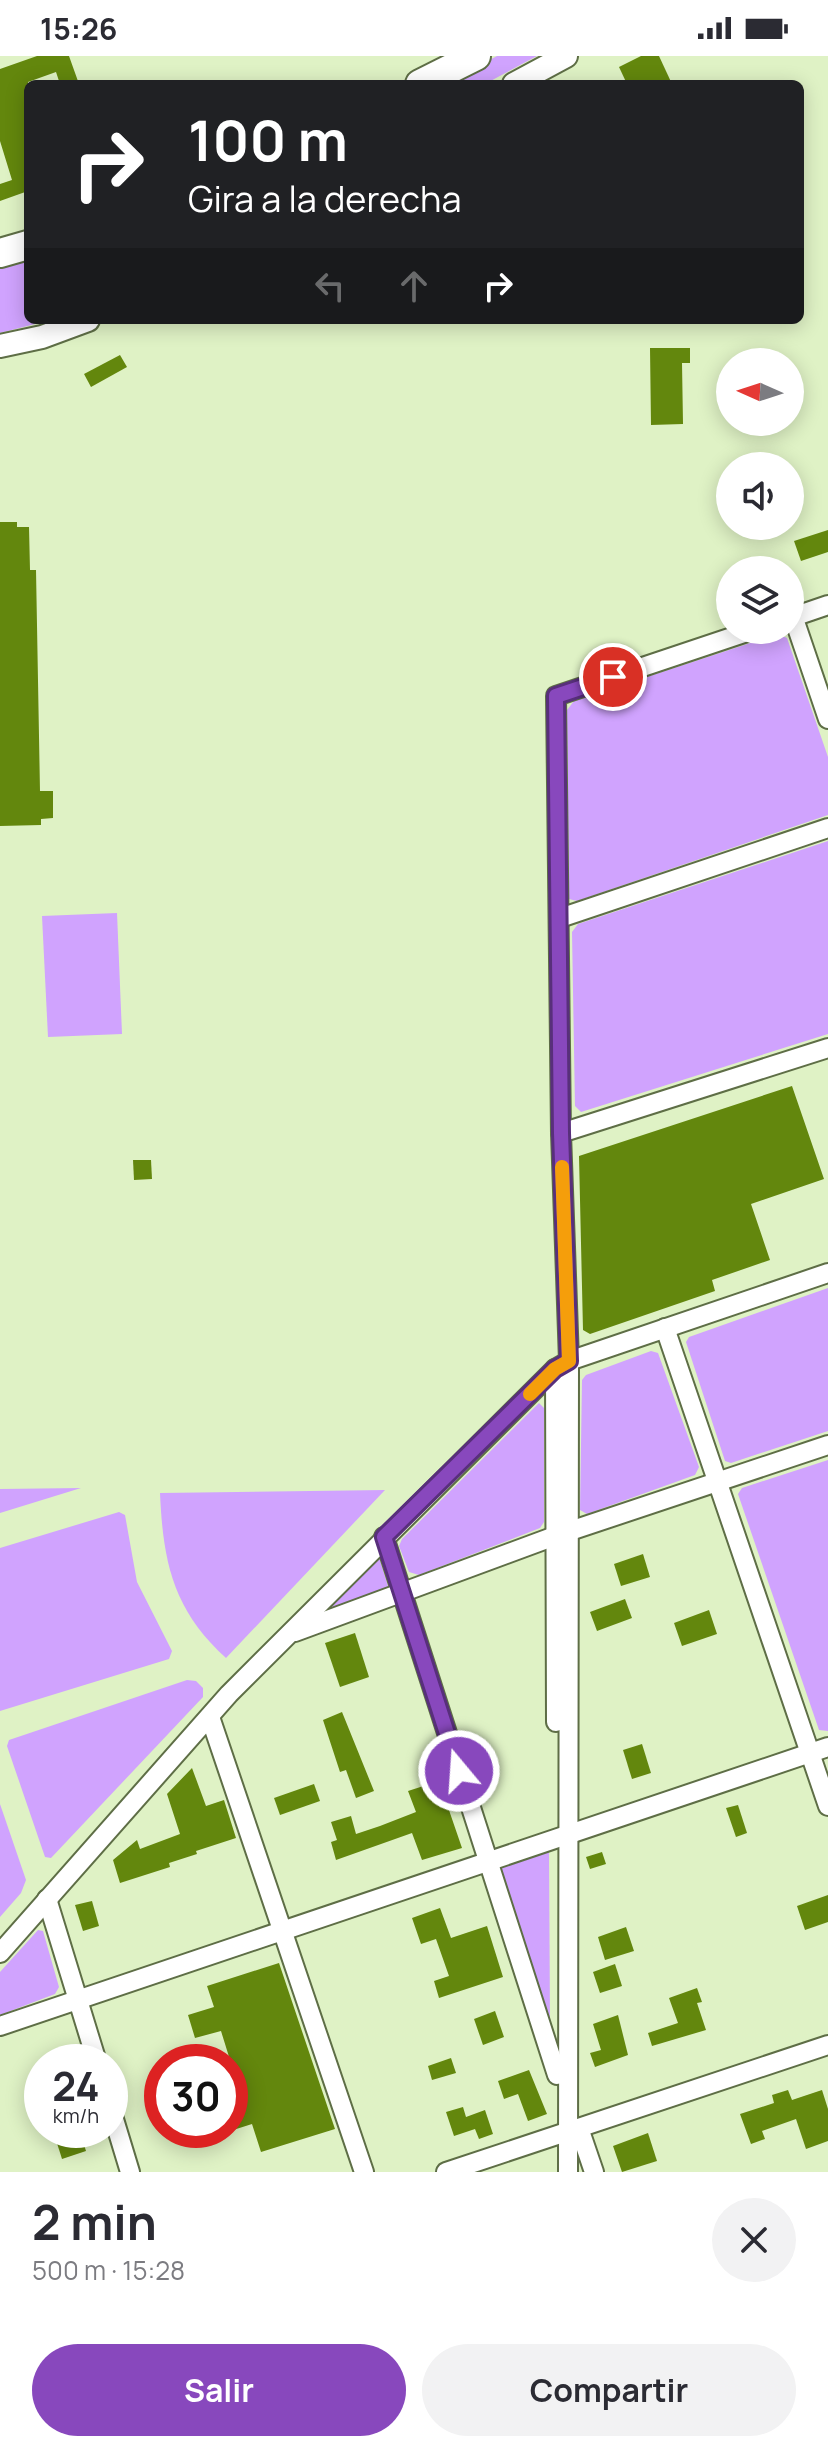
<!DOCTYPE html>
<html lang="es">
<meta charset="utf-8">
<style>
:root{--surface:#fff;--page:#f2f2f3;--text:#2b2b33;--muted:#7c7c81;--accent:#8848bd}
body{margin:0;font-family:Manrope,sans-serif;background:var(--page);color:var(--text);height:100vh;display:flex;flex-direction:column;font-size:30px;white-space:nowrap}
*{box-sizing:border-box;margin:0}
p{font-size:26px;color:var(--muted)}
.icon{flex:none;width:44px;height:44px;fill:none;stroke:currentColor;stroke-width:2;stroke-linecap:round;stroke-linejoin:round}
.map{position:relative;height:2116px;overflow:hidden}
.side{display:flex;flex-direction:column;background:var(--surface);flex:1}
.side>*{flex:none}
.guide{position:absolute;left:24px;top:24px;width:780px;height:244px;border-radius:12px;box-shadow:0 4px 20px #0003;background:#202124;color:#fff;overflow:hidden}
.needle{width:52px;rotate:273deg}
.tools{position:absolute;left:716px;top:292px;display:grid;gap:16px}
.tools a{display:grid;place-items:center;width:88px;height:88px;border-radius:50%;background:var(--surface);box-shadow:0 4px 20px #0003;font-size:40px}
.speed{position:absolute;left:24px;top:1988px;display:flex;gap:16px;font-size:40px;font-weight:700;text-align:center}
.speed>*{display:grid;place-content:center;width:104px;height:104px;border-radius:50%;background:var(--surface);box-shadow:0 4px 20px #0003;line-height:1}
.speed small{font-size:20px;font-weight:400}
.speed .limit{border:12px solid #d22;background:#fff;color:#111}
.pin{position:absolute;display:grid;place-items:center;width:68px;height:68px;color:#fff;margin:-34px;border:4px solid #fff;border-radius:50%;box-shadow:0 2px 8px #0007}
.me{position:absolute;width:88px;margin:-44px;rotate:342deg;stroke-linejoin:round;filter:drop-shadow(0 0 6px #0008)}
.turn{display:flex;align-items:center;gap:28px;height:168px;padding:0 32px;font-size:36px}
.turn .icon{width:104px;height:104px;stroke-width:2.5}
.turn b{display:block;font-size:56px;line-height:68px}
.lanes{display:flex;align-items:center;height:76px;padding:0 32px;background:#0003;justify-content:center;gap:40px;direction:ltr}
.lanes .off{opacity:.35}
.round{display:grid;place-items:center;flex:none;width:84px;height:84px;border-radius:42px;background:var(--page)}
.headline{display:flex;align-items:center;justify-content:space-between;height:136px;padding:0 32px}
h1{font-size:48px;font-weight:700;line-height:60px}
.cta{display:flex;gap:16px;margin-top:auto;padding:16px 32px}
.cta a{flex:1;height:92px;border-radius:48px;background:var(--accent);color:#fff;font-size:32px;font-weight:700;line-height:92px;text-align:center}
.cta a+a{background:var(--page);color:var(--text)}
.status{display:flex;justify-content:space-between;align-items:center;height:56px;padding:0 40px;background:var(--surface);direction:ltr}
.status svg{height:22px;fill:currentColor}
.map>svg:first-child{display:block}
.green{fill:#d0a3fe}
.building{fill:#63870d}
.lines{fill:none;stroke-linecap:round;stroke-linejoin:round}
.minor-casing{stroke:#5e6e46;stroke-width:22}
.tertiary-casing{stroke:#5e6e46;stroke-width:26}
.primary-casing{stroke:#5e6e46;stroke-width:32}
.minor{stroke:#fff;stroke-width:18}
.tertiary{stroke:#fff;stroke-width:22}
.primary{stroke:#fff;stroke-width:28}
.route-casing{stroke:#582f7b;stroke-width:20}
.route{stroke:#8848bd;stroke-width:14}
.slow{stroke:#f59e0b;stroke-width:14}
</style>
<div class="status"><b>15:26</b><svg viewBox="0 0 49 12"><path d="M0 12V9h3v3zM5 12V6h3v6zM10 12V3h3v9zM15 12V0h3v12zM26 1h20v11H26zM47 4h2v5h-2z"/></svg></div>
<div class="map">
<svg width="828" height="2116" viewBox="0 0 828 2116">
<rect width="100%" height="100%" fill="#dff2c5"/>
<g class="green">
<path d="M497 0H537L485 28H445Z"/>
<path d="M28 205V264H51L0 277V213Z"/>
<path d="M778 578 787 582 828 701V759L577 845 569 843 567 654 574 645Z"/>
<path d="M828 785V978L581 1056 575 1050 572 876 578 868Z"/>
<path d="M117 857 122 978 48 981 42 860Z"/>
<path d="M828 1232V1375L731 1407 725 1405 686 1286 689 1281Z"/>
<path d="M651 1295 658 1297 699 1411 695 1419 587 1458 580 1454 582 1324 586 1319Z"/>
<path d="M539 1347 544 1352V1466L540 1472 419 1519 409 1516 399 1490 402 1483Z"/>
<path d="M828 1404V1675L819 1674 738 1438 742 1432Z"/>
<path d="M81 1432 0 1457V1433Z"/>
<path d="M385 1434 226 1602C173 1554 163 1506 160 1437Z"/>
<path d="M119 1456 125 1459 137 1526 172 1595 169 1603 0 1655V1492Z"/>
<path d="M379 1501 389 1533 321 1557Z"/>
<path d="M187 1624 196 1625 203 1632V1641L51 1802 45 1801 7 1690 9 1684Z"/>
<path d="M0 1748 26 1824 21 1837 0 1861Z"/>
<path d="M547 1794 549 1795 550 1970 500 1813Z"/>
<path d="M38 1874 43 1875 59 1931 55 1938 0 1959V1916Z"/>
</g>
<g class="building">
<path d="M37 0H69L79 28H60L56 16 28 26V135L0 145V128L12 124 0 85V13Z"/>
<path d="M641 0H659L672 28H627L619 11Z"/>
<path d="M650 292H690V307H682L683 368 651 369Z"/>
<path d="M120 299 127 311 91 331 84 318Z"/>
<path d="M0 466H17V471H29L30 514H36L40 735H53V762L41 763V769L0 770Z"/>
<path d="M828 474V496L801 505 794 485Z"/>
<path d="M792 1030 824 1123 751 1148 770 1204 712 1224 715 1235 590 1278 583 1274 579 1100Z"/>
<path d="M133 1104H151L152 1123 134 1124Z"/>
<path d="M643 1498 650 1521 621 1530 614 1508Z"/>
<path d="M625 1543 632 1562 597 1575 590 1556Z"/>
<path d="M709 1554 717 1578 682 1590 674 1567Z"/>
<path d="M355 1577 369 1621 340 1631 325 1587Z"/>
<path d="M342 1656 374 1735 356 1742 346 1714 340 1716 323 1664Z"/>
<path d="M642 1688 651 1717 632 1723 623 1694Z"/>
<path d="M192 1712 206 1750 224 1744 236 1782 196 1795 197 1798 169 1807 170 1811 120 1827 113 1804 137 1784 140 1793 180 1778 167 1738Z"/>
<path d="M439 1725 462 1792 422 1804 412 1777 336 1804 331 1786 337 1784 331 1766 351 1760 356 1778 380 1770 416 1756 408 1735Z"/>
<path d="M314 1728 320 1745 280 1759 274 1742Z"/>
<path d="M738 1749 747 1777 736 1781 726 1752Z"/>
<path d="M602 1796 606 1808 590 1813 586 1801Z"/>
<path d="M828 1839V1866L805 1874 797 1850Z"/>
<path d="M92 1845 99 1870 83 1875 75 1849Z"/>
<path d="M440 1852 451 1882 487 1870 503 1921 439 1942 434 1925 449 1920 436 1883 421 1888 412 1862Z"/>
<path d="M626 1871 634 1895 605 1904 598 1881Z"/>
<path d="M279 1907 335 2073 261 2096 252 2068 230 2075V2004L221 1975 195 1982 188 1959 214 1951 207 1930Z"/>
<path d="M615 1908 622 1930 600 1937 593 1916Z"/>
<path d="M697 1932 702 1946 697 1947 706 1974 652 1990 648 1977 678 1967 669 1942Z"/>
<path d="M495 1955 504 1981 483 1989 474 1963Z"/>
<path d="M618 1959 628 1999 595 2011 590 1997 601 1994 593 1968Z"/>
<path d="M451 2002 456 2017 432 2024 428 2010Z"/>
<path d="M529 2014 547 2058 528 2065 518 2038 504 2043 498 2025Z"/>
<path d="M788 2034 792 2044 822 2034 828 2053V2085L806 2093 796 2063 762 2075 765 2083 751 2088 740 2058 774 2047 772 2039Z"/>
<path d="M463 2051 466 2061 485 2054 493 2078 479 2083 475 2073 454 2080 446 2056Z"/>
<path d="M80 2076 86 2095 62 2103 56 2084Z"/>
<path d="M648 2077 657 2105 622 2116 613 2090Z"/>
</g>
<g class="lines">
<g class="minor-casing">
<g id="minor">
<path d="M793 560 828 663"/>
<path d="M790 562 828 549"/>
<path d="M560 862 828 772"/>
<path d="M561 1077 828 992"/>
<path d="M665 1272 828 1750"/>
<path d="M555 1313 556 1666"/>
<path d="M384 1481 557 2019"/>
<path d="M295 1576 555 1480 828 1389"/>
<path d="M210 1661 364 2116"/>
<path d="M47 1843 97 2006"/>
<path d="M0 1897 229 1638 555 1313 569 1305 828 1217"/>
<path d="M0 1970 828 1691"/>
<path d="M110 2050 130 2116"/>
<path d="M579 2072 594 2116"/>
<path d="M446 2116 828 1989"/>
<path d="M568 2116 569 1305 561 1077 556 640 753 574"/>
</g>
</g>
<g class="tertiary-casing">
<g id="tertiary">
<path d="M514 28 566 0"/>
<path d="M0 290 42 281 88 264"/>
</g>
</g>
<g class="primary-casing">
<g id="primary">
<path d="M420 28 476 0"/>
<path d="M0 197 28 189"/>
</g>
</g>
<use href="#minor" class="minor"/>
<use href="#tertiary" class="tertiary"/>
<use href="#primary" class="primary"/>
</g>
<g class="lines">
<g class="route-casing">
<path id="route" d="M459 1715 384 1481 555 1313 569 1305 561 1077 556 640 613 621"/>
</g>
<use href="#route" class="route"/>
<path class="slow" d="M530 1338 555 1313 569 1305 562 1111"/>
</g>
</svg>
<div class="tools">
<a><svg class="needle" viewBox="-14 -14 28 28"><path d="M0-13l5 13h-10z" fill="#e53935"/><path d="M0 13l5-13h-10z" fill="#7c7c81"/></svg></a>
<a><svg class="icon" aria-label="sound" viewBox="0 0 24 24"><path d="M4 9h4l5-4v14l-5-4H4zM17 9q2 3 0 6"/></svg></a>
<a><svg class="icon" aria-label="layers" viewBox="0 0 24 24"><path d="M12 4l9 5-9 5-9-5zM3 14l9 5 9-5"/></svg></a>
</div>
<div class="speed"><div>24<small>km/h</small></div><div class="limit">30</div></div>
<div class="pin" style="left:613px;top:621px;background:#d93025"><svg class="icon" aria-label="arrive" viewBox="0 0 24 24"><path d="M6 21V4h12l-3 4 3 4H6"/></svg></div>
<svg class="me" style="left:459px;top:1715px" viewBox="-20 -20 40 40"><circle r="17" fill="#8848bd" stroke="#fff" stroke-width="3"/><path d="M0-11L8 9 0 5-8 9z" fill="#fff"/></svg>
<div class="guide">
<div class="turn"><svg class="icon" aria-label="right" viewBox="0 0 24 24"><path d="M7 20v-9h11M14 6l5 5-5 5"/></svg><div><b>100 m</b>Gira a la derecha</div></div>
<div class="lanes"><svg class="icon off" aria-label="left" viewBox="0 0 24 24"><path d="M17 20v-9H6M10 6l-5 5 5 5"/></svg><svg class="icon off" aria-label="ahead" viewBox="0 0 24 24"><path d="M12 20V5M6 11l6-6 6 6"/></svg><svg class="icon" aria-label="right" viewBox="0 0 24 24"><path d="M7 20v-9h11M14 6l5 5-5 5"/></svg></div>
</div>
</div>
<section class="side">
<div class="headline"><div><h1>2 min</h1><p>500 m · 15:28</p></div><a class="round"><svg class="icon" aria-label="close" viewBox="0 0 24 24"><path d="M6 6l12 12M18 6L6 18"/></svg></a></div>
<div class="cta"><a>Salir</a><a>Compartir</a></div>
</section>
